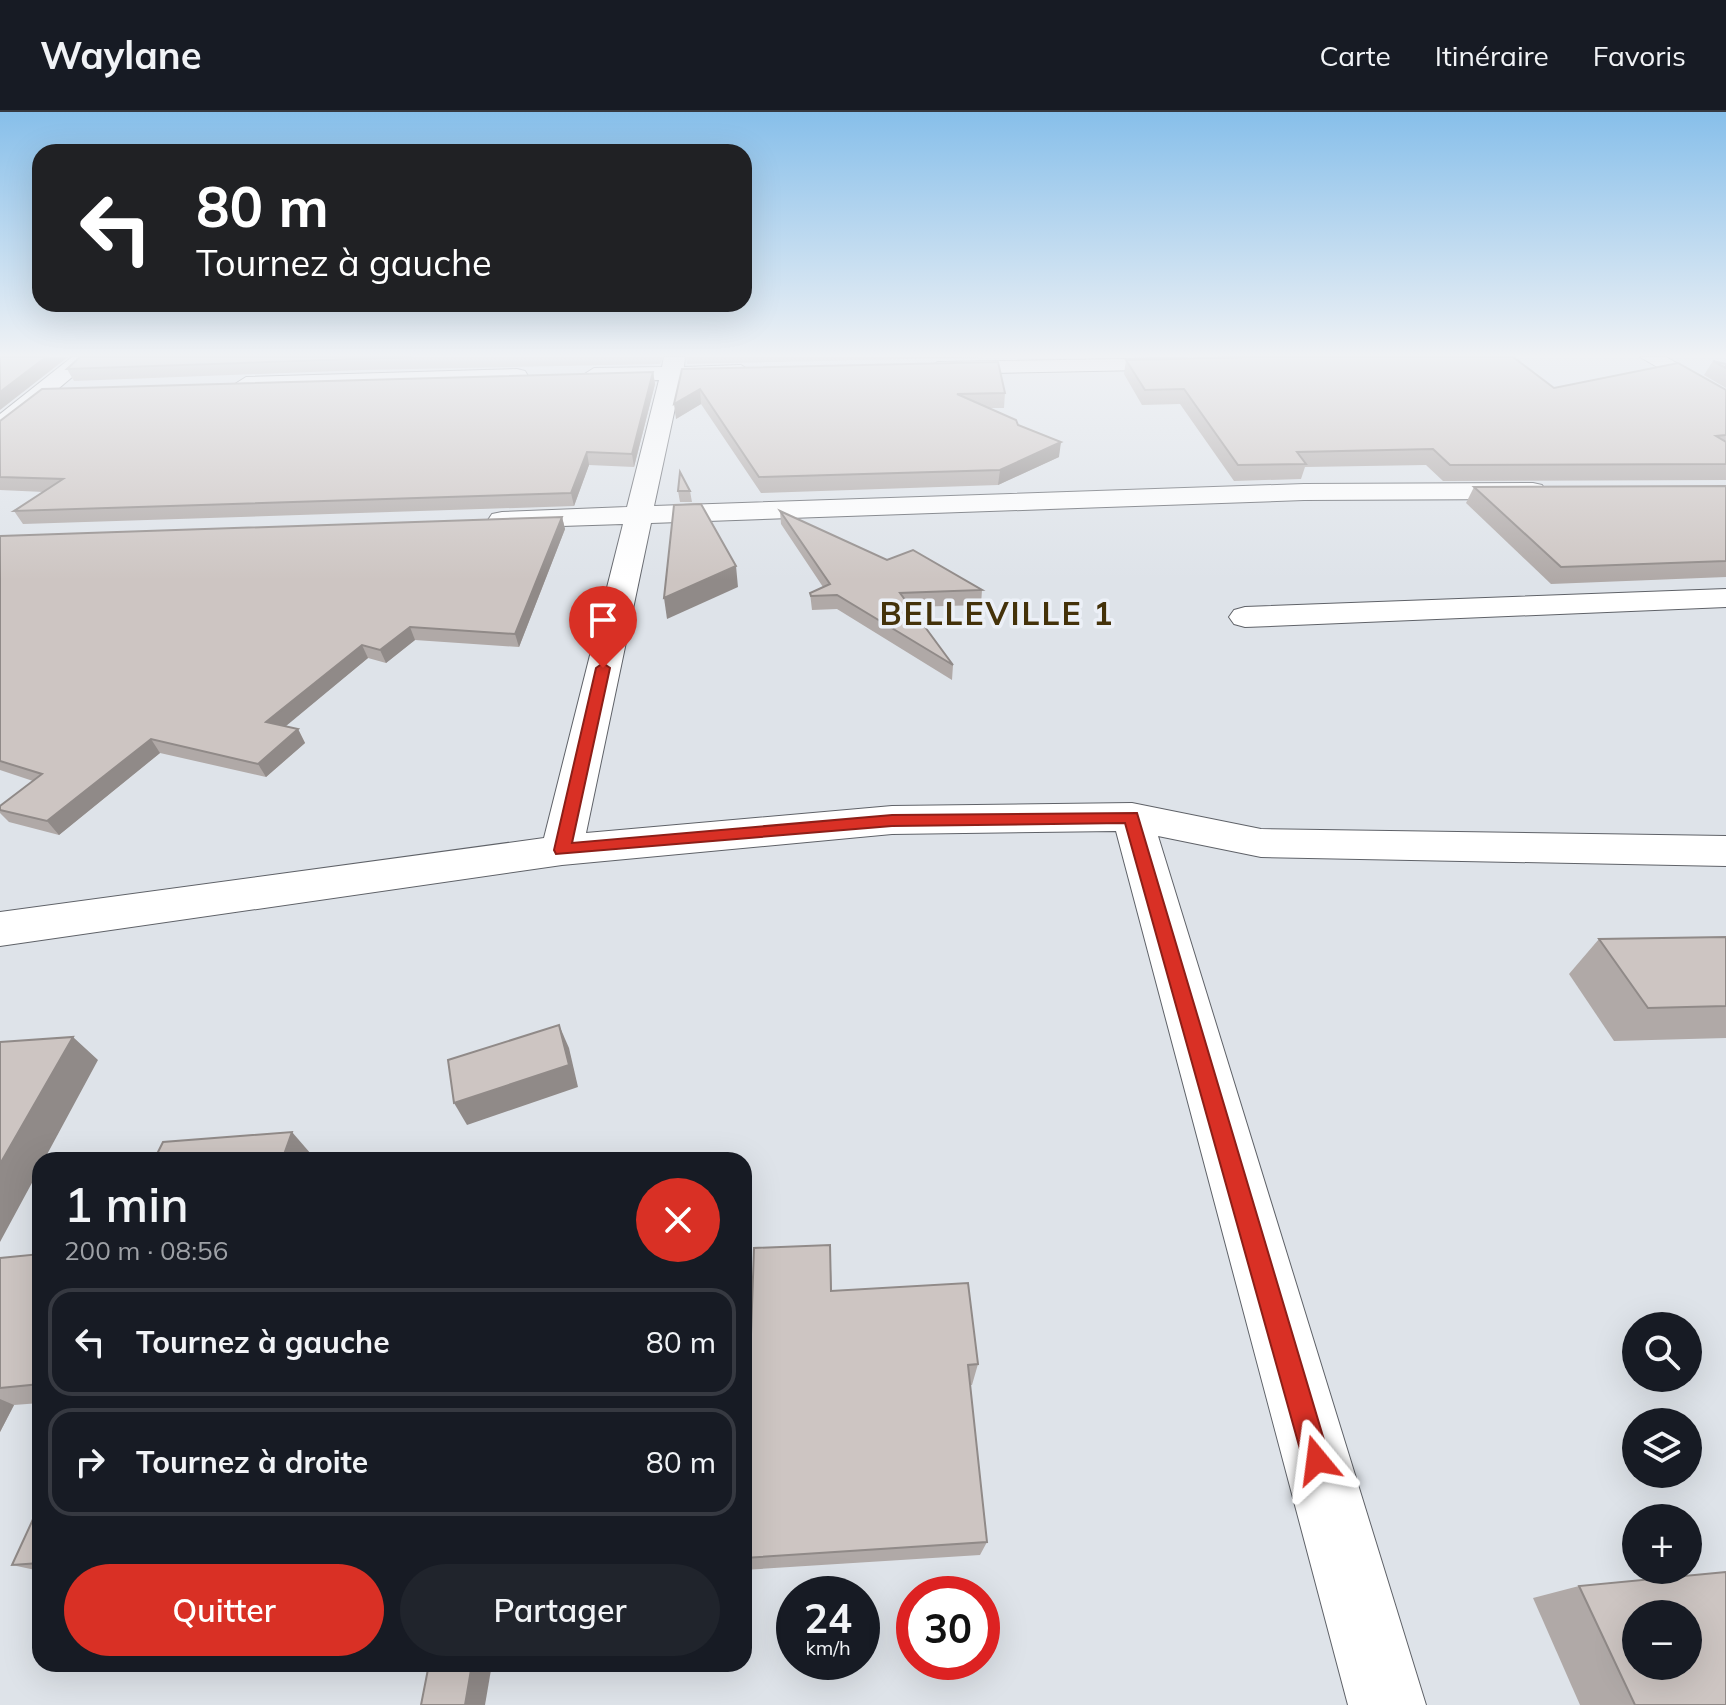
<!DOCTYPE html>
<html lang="fr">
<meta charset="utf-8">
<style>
:root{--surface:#171b24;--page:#20242c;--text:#f1f3f6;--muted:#9ea1a6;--line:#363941;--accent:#d93025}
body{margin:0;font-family:Mulish,sans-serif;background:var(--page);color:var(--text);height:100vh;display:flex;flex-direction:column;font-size:30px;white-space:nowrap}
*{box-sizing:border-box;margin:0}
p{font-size:26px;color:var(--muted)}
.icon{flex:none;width:44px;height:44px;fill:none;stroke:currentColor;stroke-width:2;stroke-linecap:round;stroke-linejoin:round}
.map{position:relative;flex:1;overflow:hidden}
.drawer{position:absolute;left:32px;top:1040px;width:720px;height:520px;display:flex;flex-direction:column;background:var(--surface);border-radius:24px;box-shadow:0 8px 32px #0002}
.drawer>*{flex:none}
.top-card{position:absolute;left:32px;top:32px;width:720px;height:168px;border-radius:24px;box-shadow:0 8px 32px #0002;background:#202124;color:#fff;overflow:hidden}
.fabs{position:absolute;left:1622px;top:1200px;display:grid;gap:16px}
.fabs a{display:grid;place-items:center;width:80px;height:80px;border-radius:50%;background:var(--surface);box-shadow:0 8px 32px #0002;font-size:40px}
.speed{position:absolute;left:776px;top:1464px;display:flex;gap:16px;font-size:40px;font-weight:700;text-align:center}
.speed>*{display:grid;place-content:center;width:104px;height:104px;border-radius:50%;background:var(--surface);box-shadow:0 8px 32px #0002;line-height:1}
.speed small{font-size:20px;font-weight:400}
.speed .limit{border:12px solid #d22;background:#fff;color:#111}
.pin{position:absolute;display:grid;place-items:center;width:68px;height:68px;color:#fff;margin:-82px -34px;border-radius:50% 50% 50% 0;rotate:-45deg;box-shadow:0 0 8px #0007}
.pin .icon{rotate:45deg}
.me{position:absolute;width:88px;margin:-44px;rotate:344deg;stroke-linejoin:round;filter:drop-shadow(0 0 6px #0008)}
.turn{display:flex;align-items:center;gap:28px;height:168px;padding:0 32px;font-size:36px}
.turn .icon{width:104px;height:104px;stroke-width:2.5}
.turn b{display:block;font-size:56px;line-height:68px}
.round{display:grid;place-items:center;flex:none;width:84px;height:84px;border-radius:42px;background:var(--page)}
.summary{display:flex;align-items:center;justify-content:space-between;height:136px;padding:0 32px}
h1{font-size:48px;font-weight:600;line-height:60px}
.action{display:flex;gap:16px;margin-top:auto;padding:16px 32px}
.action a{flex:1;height:92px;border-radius:48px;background:var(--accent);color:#fff;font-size:32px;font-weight:600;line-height:92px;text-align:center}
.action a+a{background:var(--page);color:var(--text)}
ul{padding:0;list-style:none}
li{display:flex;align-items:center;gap:24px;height:108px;margin:0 16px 12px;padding:0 16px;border:4px solid var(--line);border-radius:24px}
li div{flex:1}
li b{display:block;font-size:30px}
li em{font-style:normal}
header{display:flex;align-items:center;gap:48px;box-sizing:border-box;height:112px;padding:0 40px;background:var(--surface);border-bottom:2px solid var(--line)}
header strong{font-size:38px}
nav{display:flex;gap:44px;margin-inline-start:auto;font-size:28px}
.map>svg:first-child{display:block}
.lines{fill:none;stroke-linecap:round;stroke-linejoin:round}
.minor-casing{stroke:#5f6268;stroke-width:2}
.minor{fill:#fff;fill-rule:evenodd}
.wall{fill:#b0a9a7}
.shaded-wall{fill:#908a88}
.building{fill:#cdc5c2;stroke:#908a88;stroke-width:2;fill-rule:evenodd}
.route{fill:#d93025;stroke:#8d1f18;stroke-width:2}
.labels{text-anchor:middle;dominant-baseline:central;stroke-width:7;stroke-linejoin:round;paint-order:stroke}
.far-district-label{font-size:32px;font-weight:bold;letter-spacing:2px;fill:#44320a;stroke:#ecf0f7}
</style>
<header>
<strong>Waylane</strong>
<nav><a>Carte</a><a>Itinéraire</a><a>Favoris</a></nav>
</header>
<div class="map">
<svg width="1726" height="1593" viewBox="0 0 1726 1593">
<rect width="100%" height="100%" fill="#dee3e9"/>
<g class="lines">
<g class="minor-casing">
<g id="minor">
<path d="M72 245H96L8 319 0 321V302Z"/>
<path d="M664 245H685L684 255 741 253 752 260 741 267 681 268 654 394 1304 372 1533 371 1542 373 1546 379 1542 385 1533 387 1304 388 651 411 586 721 892 694 1132 691 1261 717 1726 724V754L1261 745 1158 724 1426 1593H1348L1116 719 892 722 562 753 0 834V800L544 726 623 412 502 416 492 414 488 408 492 402 502 400 627 395 659 268 594 270 583 263 594 256 662 255Z"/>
<path d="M1640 245H1666L1726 279V295Z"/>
<path d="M1185 246 1196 252 1193 257 938 262 927 256 938 250Z"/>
<path d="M517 257 525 259 528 264 525 269 246 279 235 272 246 265Z"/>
<path d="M1726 477V495L1245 515 1234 512 1229 505 1234 498 1245 495Z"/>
</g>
</g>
<use href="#minor" class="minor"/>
</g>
<g class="wall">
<path d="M80 245H663L660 252 362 258 74 269 67 257Z"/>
<path d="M686 245H999L687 252Z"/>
<path d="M1126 248 1554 276 1726 278V368L1443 369 1426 353 1305 355 1301 367 1234 369 1180 292 1142 293 1124 262Z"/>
<path d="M1713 249 1726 252V276L1704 263Z"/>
<path d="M682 257 1005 281 1004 296H989L1018 313 1059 345 998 373 761 381 701 292 676 307Z"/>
<path d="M653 260 655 272 634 355 589 353 574 394 23 412 14 399 44 380 0 378V309Z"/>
<path d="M1726 374V465L1551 472 1466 391 1474 375Z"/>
<path d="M678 379H690L692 390H680Z"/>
<path d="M780 399 887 448 982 478 981 493 910 495 953 553 952 568 837 497 812 498 810 481 823 475 781 412Z"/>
<path d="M562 405 565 417 519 535 415 528 386 551 368 546 285 614 298 617 305 631 266 665 160 641 59 723 9 710 0 701V694L33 669 0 658V424Z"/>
<path d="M1726 825V926L1614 929 1569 862 1599 827Z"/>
<path d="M40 1142V1291L14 1293 0 1320V1146Z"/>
<path d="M831 1157 832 1179 978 1252 972 1273H970L987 1430 980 1443 744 1458V1281L749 1280Z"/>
<path d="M40 1392V1459L12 1453Z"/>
<path d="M1579 1474 1726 1593H1580L1533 1486Z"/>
</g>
<g class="shaded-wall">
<path d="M46 245H68L0 298V280Z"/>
<path d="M653 260 655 272 634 355 632 342Z"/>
<path d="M700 277 701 292 676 307 674 292Z"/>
<path d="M1061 330 1059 345 998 373 1000 358Z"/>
<path d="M587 340 589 353 574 394 571 381Z"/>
<path d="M562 405 565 417 519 535 515 522Z"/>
<path d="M736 454 738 475 667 507 664 486Z"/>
<path d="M410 515 415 528 386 551 380 538Z"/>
<path d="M362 533 368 546 274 624 266 610Z"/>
<path d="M298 617 305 631 266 665 258 652Z"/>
<path d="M151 627 160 641 59 723 47 709Z"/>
<path d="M559 913 569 936 578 975 467 1013 454 991Z"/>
<path d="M73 925 98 948 44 1048H40V1056L0 1130V1052Z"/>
<path d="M292 1020 311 1042 309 1048H282Z"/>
<path d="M0 1287 14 1293 0 1320Z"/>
<path d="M472 1552H492L485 1593H465Z"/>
</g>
<g class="building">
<path d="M0 245H46L0 280Z"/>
<path d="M80 245H412L67 257Z"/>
<path d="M1259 245H1513L1554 276 1678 251 1726 278V323L1716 324 1726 330V352L1450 353 1433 337 1297 340 1306 352 1238 353 1184 277 1145 278 1126 248Z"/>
<path d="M1713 249 1726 252V256Z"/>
<path d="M998 250 1005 281 957 282 1016 308 1018 313 1061 330 1000 358 759 365 700 277 674 292 682 257Z"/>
<path d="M653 260 632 342 587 340 571 381 14 399 63 367 0 365V309L42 277Z"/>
<path d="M680 360 690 379H678Z"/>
<path d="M1726 374V449L1561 455 1474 375Z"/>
<path d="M701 392 736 454 664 486 674 393Z"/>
<path d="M780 399 887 448 913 438 982 478 900 481 953 553 837 483 811 484 810 481 830 472Z"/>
<path d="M562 405 515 522 410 515 380 538 362 533 266 610 298 617 258 652 151 627 47 709 0 698V694L42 662 0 649V424Z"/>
<path d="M1726 825V894L1648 896 1599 827Z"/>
<path d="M559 913 569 953 454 991 448 948Z"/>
<path d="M73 925 0 1052V930Z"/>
<path d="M292 1020 282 1048H154L163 1030Z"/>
<path d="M830 1133 831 1179 968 1171 978 1252 968 1253 987 1430 744 1446V1281L749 1280 754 1136Z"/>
<path d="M40 1142V1272L0 1276V1146Z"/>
<path d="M40 1392V1451L12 1453Z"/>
<path d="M1726 1460V1593H1635L1579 1474ZM1636 1502H1688V1554H1636Z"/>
<path d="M429 1552H472L465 1593H421Z"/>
</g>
<linearGradient id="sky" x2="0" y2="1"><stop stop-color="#87bfea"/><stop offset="0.52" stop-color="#f0f2f5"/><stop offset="1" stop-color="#f0f2f5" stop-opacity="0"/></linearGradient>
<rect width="1726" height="468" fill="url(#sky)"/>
<path class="route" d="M603 551 610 556 572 731 892 703 1137 701 1330 1348 1326 1358 1317 1362 1307 1358 1303 1348 1125 711 892 714 556 742 554 738 596 556Z"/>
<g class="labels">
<g class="far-district-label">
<text x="997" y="501">BELLEVILLE 1</text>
</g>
</g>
</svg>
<div class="fabs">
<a><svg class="icon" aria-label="search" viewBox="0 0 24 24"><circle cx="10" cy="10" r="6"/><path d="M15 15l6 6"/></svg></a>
<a><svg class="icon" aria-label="layers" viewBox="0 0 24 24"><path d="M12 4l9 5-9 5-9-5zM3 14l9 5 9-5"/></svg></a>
<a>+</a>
<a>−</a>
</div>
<div class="speed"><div>24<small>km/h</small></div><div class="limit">30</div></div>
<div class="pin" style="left:603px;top:556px;background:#d93025"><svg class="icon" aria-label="arrive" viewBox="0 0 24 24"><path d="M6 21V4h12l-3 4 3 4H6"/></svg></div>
<svg class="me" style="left:1317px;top:1348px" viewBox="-20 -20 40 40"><path d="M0-17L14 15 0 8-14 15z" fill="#d93025" stroke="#fff" stroke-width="4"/></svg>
<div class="top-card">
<div class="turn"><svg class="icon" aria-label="left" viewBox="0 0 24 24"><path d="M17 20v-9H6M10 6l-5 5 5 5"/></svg><div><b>80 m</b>Tournez à gauche</div></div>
</div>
<section class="drawer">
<div class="summary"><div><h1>1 min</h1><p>200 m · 08:56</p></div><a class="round" style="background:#d93025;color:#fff"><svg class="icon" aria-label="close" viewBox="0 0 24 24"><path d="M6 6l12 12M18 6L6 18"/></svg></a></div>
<ul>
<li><svg class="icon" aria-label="left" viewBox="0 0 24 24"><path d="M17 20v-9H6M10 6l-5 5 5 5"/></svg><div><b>Tournez à gauche</b></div><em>80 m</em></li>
<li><svg class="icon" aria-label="right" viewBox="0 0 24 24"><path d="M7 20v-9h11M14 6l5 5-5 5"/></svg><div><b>Tournez à droite</b></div><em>80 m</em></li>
</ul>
<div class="action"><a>Quitter</a><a>Partager</a></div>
</section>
</div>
